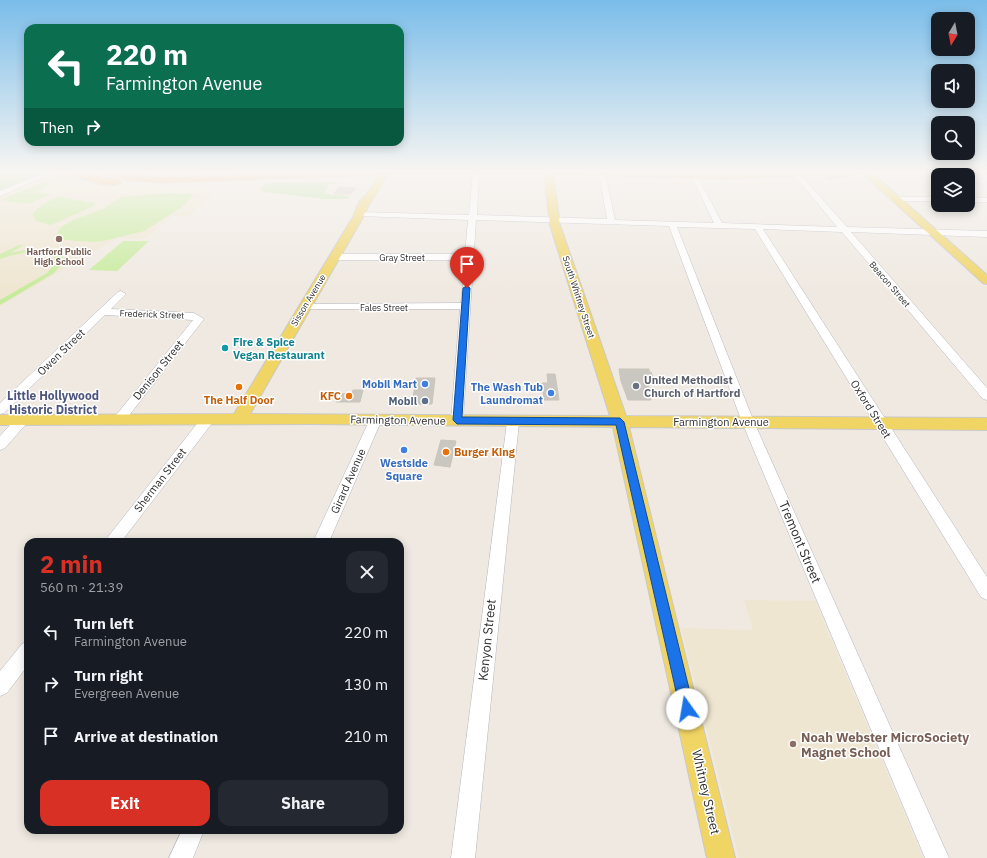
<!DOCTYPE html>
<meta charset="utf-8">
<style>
:root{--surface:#171b24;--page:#242831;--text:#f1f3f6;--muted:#9ea1a6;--accent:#d93025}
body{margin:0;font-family:"IBM Plex Sans",sans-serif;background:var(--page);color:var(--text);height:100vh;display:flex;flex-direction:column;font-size:15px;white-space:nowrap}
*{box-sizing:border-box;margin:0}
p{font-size:13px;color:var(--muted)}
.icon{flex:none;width:22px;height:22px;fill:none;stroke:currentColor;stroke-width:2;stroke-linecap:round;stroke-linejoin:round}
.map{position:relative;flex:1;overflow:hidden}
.details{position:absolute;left:24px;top:538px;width:380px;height:296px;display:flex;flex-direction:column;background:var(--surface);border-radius:12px;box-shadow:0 2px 10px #0003}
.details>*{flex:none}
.top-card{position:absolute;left:24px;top:24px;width:380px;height:122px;border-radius:12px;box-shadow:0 2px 10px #0003;background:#0b6e4f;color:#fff;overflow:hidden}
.needle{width:26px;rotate:190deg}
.fabs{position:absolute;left:931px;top:12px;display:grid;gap:8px}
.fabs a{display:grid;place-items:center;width:44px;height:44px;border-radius:8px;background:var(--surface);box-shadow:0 2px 10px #0003;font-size:20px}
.pin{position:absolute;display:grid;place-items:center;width:34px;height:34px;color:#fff;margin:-41px -17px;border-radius:50% 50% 50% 0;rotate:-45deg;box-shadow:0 0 4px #0007}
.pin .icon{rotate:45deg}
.me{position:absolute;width:44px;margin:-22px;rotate:347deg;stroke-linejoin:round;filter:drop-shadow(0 0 3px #0008)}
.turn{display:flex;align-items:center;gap:14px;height:84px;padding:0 16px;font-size:18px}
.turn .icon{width:52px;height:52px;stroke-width:2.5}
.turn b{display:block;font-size:28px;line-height:34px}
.then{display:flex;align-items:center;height:38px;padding:0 16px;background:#0003;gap:8px;font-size:15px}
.round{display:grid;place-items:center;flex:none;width:42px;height:42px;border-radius:12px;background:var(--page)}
.head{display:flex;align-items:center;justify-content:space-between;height:68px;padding:0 16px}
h1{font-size:24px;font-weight:800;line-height:30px;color:var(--accent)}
.cta{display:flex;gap:8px;margin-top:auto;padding:8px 16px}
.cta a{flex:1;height:46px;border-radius:12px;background:var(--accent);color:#fff;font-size:16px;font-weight:800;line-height:46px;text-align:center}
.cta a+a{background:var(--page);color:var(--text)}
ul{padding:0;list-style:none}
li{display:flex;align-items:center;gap:12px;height:52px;padding:0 16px}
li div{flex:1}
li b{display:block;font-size:15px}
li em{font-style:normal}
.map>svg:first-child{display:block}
.education{fill:#efe6d1}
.green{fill:#b4e49e}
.pitch{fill:#c6eb9b}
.building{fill:#cac6c0;stroke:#cac5ba}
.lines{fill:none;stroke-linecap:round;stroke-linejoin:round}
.minor-casing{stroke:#b4b6c0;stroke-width:1}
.major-casing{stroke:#c9c9c9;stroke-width:2}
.highway-casing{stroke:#c9c9c9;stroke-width:2}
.minor{fill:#fff;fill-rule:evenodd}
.major{fill:#f0d464;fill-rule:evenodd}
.highway{fill:#fda75e;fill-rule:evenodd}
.route{fill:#1a73e8;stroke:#114b97}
.education-dot{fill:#8d6e63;stroke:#fff;stroke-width:1.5}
.culture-dot{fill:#0f9aa8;stroke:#fff;stroke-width:1.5}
.shop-dot{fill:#3f7fe0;stroke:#fff;stroke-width:1.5}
.worship-dot{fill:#6b7280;stroke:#fff;stroke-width:1.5}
.food-dot{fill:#e8710a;stroke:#fff;stroke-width:1.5}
.service-dot{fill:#5c6f8a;stroke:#fff;stroke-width:1.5}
.labels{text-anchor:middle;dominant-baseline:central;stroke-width:3;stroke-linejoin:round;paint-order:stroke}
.far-education-label{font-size:9px;font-weight:bold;fill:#785e54;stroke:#fff}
.far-street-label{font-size:9px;fill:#2e2e2e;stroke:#fff}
.culture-label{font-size:11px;font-weight:bold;fill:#0d838f;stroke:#fff;text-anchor:start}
.street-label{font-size:11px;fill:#2e2e2e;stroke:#fff}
.worship-label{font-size:11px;font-weight:bold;fill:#5b616d;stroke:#fff;text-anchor:start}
.shop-label{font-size:11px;font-weight:bold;fill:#366cbe;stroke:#fff;text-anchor:end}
.food-label{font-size:11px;font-weight:bold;fill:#c56008;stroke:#fff;text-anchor:end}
.service-label{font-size:11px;font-weight:bold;fill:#4e5e75;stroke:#fff;text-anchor:end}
.neighbourhood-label{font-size:12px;font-weight:bold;fill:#4d557f;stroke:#fff}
.near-street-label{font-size:13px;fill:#2e2e2e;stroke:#fff}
.near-education-label{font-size:13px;font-weight:bold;fill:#785e54;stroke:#fff;text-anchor:start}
</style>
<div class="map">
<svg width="987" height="858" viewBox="0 0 987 858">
<rect width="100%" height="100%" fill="#efe9e1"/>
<g class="education">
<path d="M62 171H123L120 173 157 184 156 187H205L214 194 188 217 172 216 144 239 118 238 0 306V196Z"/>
<path d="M744 600 815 601 923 858H739L681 628 753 630Z"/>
</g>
<g class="green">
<path d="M0 171H47L0 190Z"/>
<path d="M336 182 340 183 329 184 324 193 333 195 349 196 348 199H324L265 192 261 191V189L265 184 270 183Z"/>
</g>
<g class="pitch">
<path d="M45 181 55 182 34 192 50 194 29 204 1 200Z"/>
<path d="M168 193 191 194 193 196 182 207 144 231 103 241 92 242 54 239 61 227 73 220 103 209 121 197Z"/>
<path d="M58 197 95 203 94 206 51 225 36 221 33 215C37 206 49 201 58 197Z"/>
<path d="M123 241H149L117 271 89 270Z"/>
<path d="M19 245H24L10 253C26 250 50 244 63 256L64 262 54 273 0 305V300L47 273 55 264 54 257C39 248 15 254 0 259V254Z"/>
</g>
<g class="building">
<path d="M339 187 356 188 351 194H334Z"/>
<path d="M619 369H649V372H651L654 380 648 382 651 400H628L621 381Z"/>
<path d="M547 374H555L559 400H544L542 383H548Z"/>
<path d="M416 378H435L432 404H412Z"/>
<path d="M353 390H363L360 402H336L338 394 352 393Z"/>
<path d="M441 440 456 441 450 467 434 465Z"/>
</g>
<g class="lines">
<g class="minor-casing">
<g id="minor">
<path d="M49 171H57L0 196V191Z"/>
<path d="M473 171 479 172 477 215 607 219 599 173 602 171 605 173 615 220 714 223 691 175 694 173 697 175 722 223 837 227 791 171H797L847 227 987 231V237L851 232 987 388V400L983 399 842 232 763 229 987 577V600L981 597 755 229 677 227 754 422 949 858H925L742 422 669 226 476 220 463 420 462 423 457 424 452 423 451 420 460 309H300L299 307 304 304 461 303 465 260H334L330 257 334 254H465L468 220 359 216 355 214 359 212 469 215Z"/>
<path d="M893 197H938V201H896L892 199Z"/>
<rect x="968" y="198" width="19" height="4"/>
<path d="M121 291 126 294 111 309 194 313 204 319 124 422 119 423 114 422 113 419 193 320 105 315 4 413 0 414V403L118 292Z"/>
<path d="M208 415 213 416 214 419 213 422 121 542H104L203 416Z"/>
<path d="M376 415 381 416 382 419 329 542H313L370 419 371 416Z"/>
<path d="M22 416 27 417 28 420 27 423 5 448 0 450V436L17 417Z"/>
<path d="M513 418 518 419 519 422 475 858H451L507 422 508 419Z"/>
<path d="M28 641V665L7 693 0 696V671L22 644Z"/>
<path d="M182 830H204L193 858H169Z"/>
</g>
</g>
<g class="major-casing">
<path id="major" d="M374 171H612L722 173 870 171 987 275V284L983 283 862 173 830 179 827 178 826 175 722 179 553 174 560 225 626 416 987 418V430L629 427 735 858H707L613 427 310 424 0 425V415L234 414 353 217 359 202 367 194 380 174H374ZM388 174H544L550 225 610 416 250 414 363 217C369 202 380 189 388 174Z"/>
</g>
<g class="highway-casing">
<g id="highway">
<path d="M65 171H78L89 175 119 180 121 182C113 191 77 177 67 173Z"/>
<path d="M96 171C118 169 140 177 162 177 235 177 308 171 381 171L382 172 377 175 161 183 127 180 98 173Z"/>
</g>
</g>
<use href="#minor" class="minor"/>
<use href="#major" class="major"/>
<use href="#highway" class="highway"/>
</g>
<linearGradient id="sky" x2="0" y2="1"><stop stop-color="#7abdea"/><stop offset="0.59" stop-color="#f8f5f2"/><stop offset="1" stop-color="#f8f5f2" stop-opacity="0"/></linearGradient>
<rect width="987" height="291" fill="url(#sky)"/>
<path class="route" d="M467 286 470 288 462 417 620 418 624 422 694 709 692 714 687 716 682 714 680 709 616 425 457 424 453 420 463 288Z"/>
<g class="education-dot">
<circle cx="59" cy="239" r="4"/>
<circle cx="793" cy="744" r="4"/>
</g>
<circle class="culture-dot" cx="225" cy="348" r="4"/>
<g class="shop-dot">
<circle cx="425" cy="384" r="4"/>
<circle cx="551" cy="393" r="4"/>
<circle cx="404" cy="450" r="4"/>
</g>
<circle class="worship-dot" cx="636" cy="386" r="4"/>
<g class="food-dot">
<circle cx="239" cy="387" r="4"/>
<circle cx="349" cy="396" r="4"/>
<circle cx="446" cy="452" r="4"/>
</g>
<circle class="service-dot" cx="425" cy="401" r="4"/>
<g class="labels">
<g class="far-education-label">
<text x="59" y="251">Hartford Public<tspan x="59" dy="10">High School</tspan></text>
</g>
<g class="far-street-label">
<text x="402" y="257">Gray Street</text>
<text transform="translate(890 284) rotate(49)">Beacon Street</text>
<text transform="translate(579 297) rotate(72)">South Whitney Street</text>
<text transform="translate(308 300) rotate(-59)">Sisson Avenue</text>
<text x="384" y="307">Fales Street</text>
<text transform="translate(152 314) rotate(2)">Frederick Street</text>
</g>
<g class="culture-label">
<text x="233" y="342">Fire &amp; Spice<tspan x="233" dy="13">Vegan Restaurant</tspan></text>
</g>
<g class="street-label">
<text transform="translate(61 352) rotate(-44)">Owen Street</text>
<text transform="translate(158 370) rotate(-51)">Denison Street</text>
<text transform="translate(871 409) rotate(58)">Oxford Street</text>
<text transform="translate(398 420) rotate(1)">Farmington Avenue</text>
<text x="721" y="422">Farmington Avenue</text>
<text transform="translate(160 480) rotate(-52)">Sherman Street</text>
<text transform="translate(348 481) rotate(-66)">Girard Avenue</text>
</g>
<g class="worship-label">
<text x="644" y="380">United Methodist<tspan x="644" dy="13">Church of Hartford</tspan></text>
</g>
<g class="shop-label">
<text x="417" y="384">Mobil Mart</text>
<text x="543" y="387">The Wash Tub<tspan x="543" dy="13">Laundromat</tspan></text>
<text x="404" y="463" text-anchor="middle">Westside<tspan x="404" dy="13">Square</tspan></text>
</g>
<g class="food-label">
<text x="341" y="396">KFC</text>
<text x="239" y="400" text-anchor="middle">The Half Door</text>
<text x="454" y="452" text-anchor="start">Burger King</text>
</g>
<g class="service-label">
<text x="417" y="401">Mobil</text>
</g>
<g class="neighbourhood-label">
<text x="53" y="395">Little Hollywood<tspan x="53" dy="14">Historic District</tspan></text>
</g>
<g class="near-street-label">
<text transform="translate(800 542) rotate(67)">Tremont Street</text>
<text transform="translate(487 640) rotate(-84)">Kenyon Street</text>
<text transform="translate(706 792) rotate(77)">Whitney Street</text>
</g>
<g class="near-education-label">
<text x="801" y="737">Noah Webster MicroSociety<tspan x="801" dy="15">Magnet School</tspan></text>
</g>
</g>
</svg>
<div class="fabs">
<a><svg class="needle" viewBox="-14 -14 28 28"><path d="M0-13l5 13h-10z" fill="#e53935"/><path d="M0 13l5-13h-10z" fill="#9ea1a6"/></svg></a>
<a><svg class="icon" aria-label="sound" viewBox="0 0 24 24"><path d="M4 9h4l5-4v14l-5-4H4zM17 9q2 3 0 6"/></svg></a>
<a><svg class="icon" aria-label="search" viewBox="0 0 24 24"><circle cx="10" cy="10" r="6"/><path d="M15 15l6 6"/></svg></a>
<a><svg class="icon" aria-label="layers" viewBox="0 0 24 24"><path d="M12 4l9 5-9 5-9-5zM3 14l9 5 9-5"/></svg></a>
</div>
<div class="pin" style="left:467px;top:288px;background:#d93025"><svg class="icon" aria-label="arrive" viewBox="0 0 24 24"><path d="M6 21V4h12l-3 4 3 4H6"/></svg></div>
<svg class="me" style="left:687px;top:709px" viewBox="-20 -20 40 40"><circle r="19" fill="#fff"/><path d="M0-13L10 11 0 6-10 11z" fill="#1a73e8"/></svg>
<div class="top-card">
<div class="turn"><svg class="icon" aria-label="left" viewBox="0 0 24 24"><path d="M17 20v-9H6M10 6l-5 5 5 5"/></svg><div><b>220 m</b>Farmington Avenue</div></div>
<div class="then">Then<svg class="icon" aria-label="right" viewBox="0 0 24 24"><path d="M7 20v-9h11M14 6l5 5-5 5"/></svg></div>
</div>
<section class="details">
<div class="head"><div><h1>2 min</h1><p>560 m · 21:39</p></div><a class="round"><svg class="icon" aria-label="close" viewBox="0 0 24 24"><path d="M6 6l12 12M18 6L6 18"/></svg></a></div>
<ul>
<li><svg class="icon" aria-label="left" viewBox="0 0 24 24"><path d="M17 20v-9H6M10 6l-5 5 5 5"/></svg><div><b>Turn left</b><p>Farmington Avenue</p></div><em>220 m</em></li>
<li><svg class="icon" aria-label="right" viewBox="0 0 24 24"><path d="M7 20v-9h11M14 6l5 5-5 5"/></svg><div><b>Turn right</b><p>Evergreen Avenue</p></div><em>130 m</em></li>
<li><svg class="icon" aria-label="arrive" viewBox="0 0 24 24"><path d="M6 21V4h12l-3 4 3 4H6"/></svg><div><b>Arrive at destination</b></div><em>210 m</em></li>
</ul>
<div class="cta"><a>Exit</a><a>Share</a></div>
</section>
</div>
